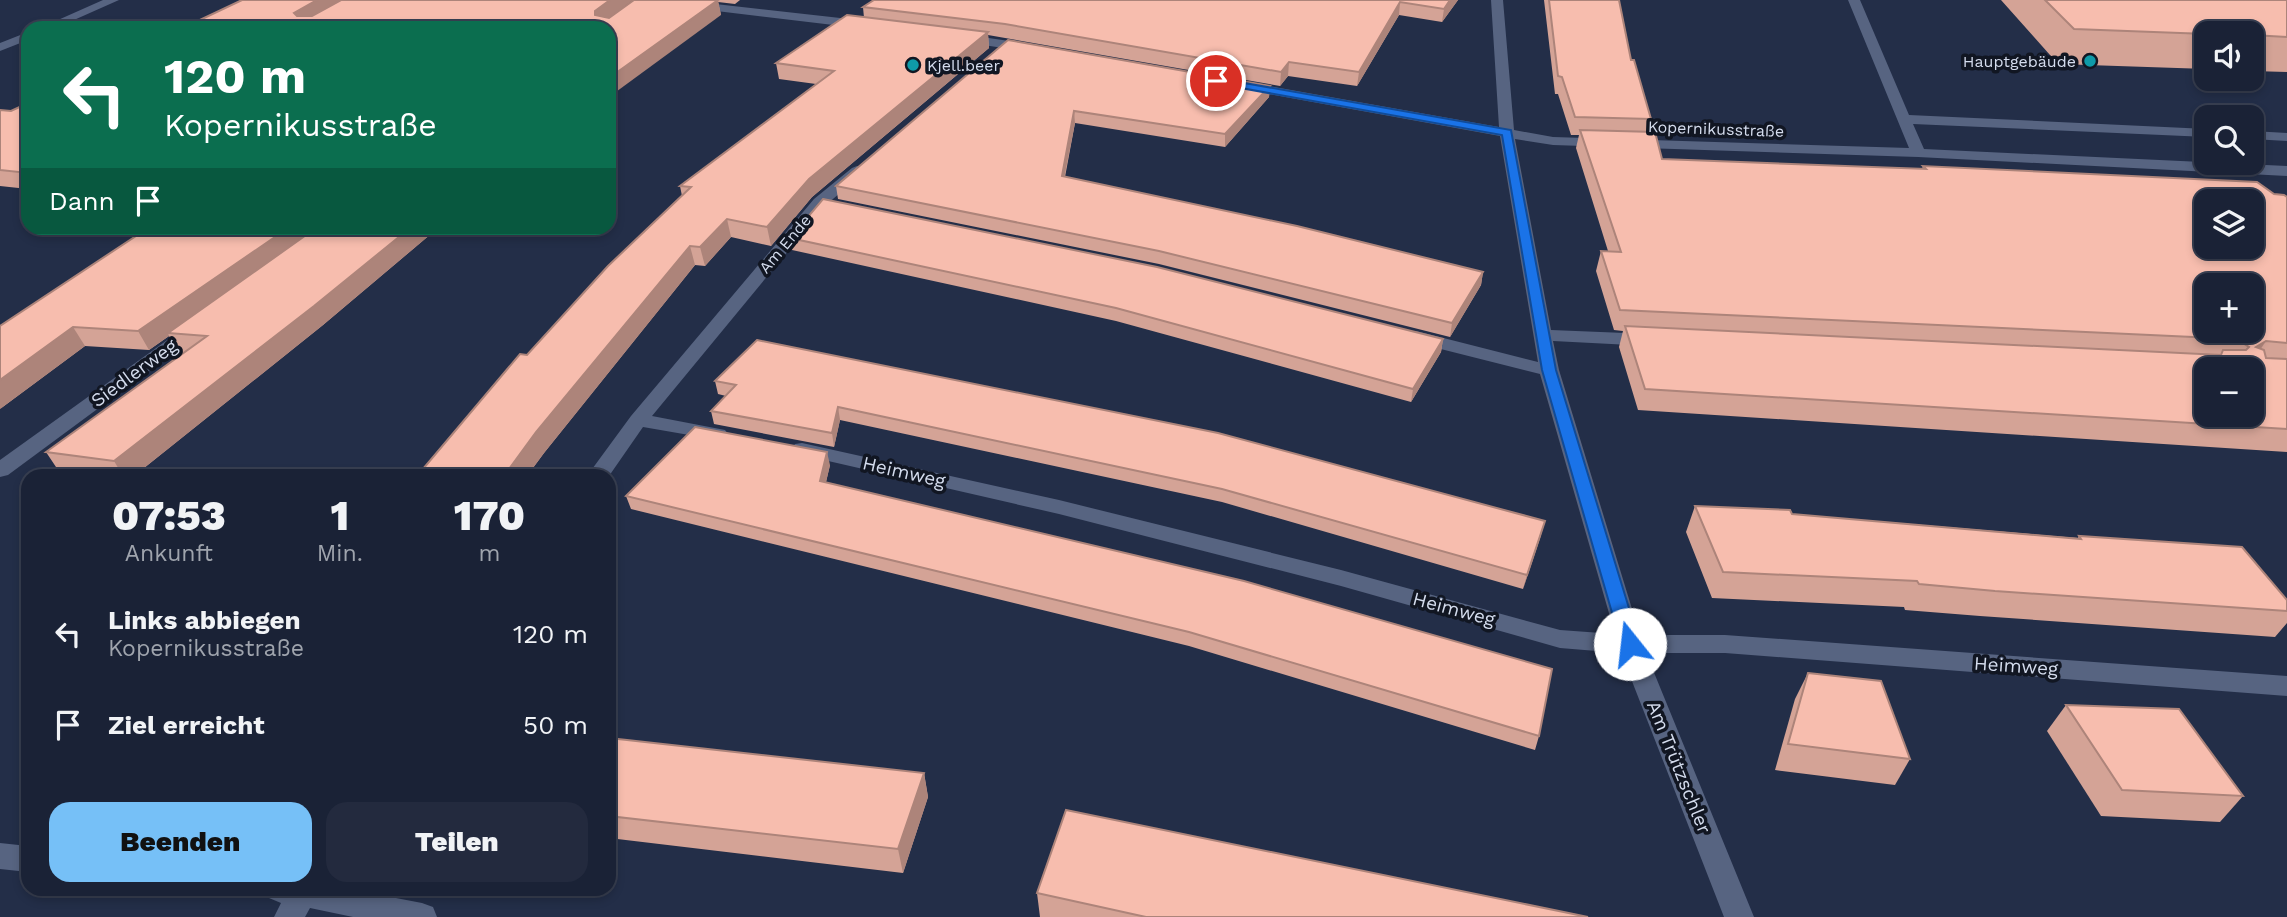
<!DOCTYPE html>
<html lang="de">
<meta charset="utf-8">
<style>
:root{--surface:#1a2236;--page:#232a3e;--text:#f1f3f6;--muted:#9fa4ad;--line:#383f51;--accent:#76c0f7}
body{margin:0;font-family:"Work Sans",sans-serif;background:var(--page);color:var(--text);height:100vh;display:flex;flex-direction:column;font-size:26px;white-space:nowrap}
*{box-sizing:border-box;margin:0}
p{font-size:23px;color:var(--muted)}
.icon{flex:none;width:38px;height:38px;fill:none;stroke:currentColor;stroke-width:2;stroke-linecap:round;stroke-linejoin:round}
.map{position:relative;flex:1;overflow:hidden}
.sheet{position:absolute;left:21px;top:469px;width:595px;height:427px;display:flex;flex-direction:column;background:var(--surface);border-radius:21px;box-shadow:0 4px 10px #0003,0 0 0 2px var(--line)}
.sheet>*{flex:none}
.hud{position:absolute;left:21px;top:21px;width:595px;height:214px;border-radius:21px;box-shadow:0 4px 10px #0003,0 0 0 2px var(--line);background:#0b6e4f;color:#fff;overflow:hidden}
.controls{position:absolute;left:2194px;top:21px;display:grid;gap:14px}
.controls a{display:grid;place-items:center;width:70px;height:70px;border-radius:14px;background:var(--surface);box-shadow:0 4px 10px #0003,0 0 0 2px var(--line);font-size:35px}
.pin{position:absolute;display:grid;place-items:center;width:60px;height:60px;color:#fff;margin:-30px;border:4px solid #fff;border-radius:50%;box-shadow:0 2px 7px #0007}
.me{position:absolute;width:77px;margin:-38px;rotate:344deg;stroke-linejoin:round;filter:drop-shadow(0 0 5px #0008)}
.turn{display:flex;align-items:center;gap:24px;height:147px;padding:0 28px;font-size:32px}
.turn .icon{width:91px;height:91px;stroke-width:2.5}
.turn b{display:block;font-size:49px;line-height:60px}
.then{display:flex;align-items:center;height:66px;padding:0 28px;background:#0003;gap:14px;font-size:26px}
.eta{display:flex;justify-content:space-evenly;align-items:center;height:119px;text-align:center}
.eta b{font-size:42px;font-weight:800;line-height:49px}
.button{display:flex;gap:14px;margin-top:auto;padding:14px 28px}
.button a{flex:1;height:80px;border-radius:21px;background:var(--accent);color:#111;font-size:28px;font-weight:800;line-height:80px;text-align:center}
.button a+a{background:var(--page);color:var(--text)}
ul{padding:0;list-style:none}
li{display:flex;align-items:center;gap:21px;height:91px;padding:0 28px}
li div{flex:1}
li b{display:block;font-size:26px}
li em{font-style:normal}
.map>svg:first-child{display:block}
.lines{fill:none;stroke-linecap:round;stroke-linejoin:round}
.minor{fill:#576481;fill-rule:evenodd}
.wall{fill:#d4a396}
.shaded-wall{fill:#ad847a}
.building{fill:#f7bdae;stroke:#ad847a;stroke-width:2;fill-rule:evenodd}
.route{fill:#1a73e8;stroke:#114b97;stroke-width:2}
.culture-dot{fill:#0f9aa8;stroke:#111622;stroke-width:2.5}
.labels{text-anchor:middle;dominant-baseline:central;stroke-width:7;stroke-linejoin:round;paint-order:stroke}
.far-poi-label{font-size:16px;fill:#d4dced;stroke:#111622;text-anchor:end}
.far-street-label{font-size:16px;fill:#d4dced;stroke:#111622}
.street-label{font-size:19px;fill:#d4dced;stroke:#111622}
</style>
<div class="map">
<svg width="2287" height="917" viewBox="0 0 2287 917">
<rect width="100%" height="100%" fill="#232e48"/>
<g class="lines">
<g class="minor">
<path d="M103 0H119L56 28H40Z"/>
<path d="M644 0H680L867 21 873 25 867 29 650 3Z"/>
<path d="M1491 0H1503L1514 130 1553 137 1909 148 1848 0H1860L1909 115 2207 129V137L1913 124 1924 149 2287 166V176L1918 157 1553 145 1515 139 1551 330 1650 334 1659 340 1650 346 1553 341 1559 370 1640 635H1725L2287 676V696L1725 653H1646L1754 917H1724L1621 653 1560 648 1341 586 1059 514 802 455 795 454 792 449 795 444 802 443 1059 500 1341 570 1560 630 1615 634 1540 374 1409 341 1407 337 1416 331 1538 362 1500 136 1241 89 1234 85 1241 81 1499 127Z"/>
<path d="M28 32V40L0 51V43Z"/>
<path d="M961 34 1030 44 1036 48 1030 52 957 41 955 38Z"/>
<path d="M2252 131 2287 133V141L2252 139Z"/>
<path d="M857 166 862 168 865 171 862 174 826 205 652 416 725 430 728 434 725 438 718 440 643 427 609 476H587L631 416 814 199 852 168Z"/>
<path d="M197 322 206 327 203 331 8 475 0 477V460L191 323Z"/>
<path d="M0 843 28 846V872L0 869Z"/>
<path d="M265 889H349L422 903 433 907 437 917H353L310 908 305 917H274L281 903 269 898Z"/>
</g>
</g>
<g class="wall">
<path d="M634 0H740L735 4 718 2 721 15 618 12Z"/>
<path d="M1458 0 1442 22 1399 15 1357 86 1288 76 1280 86 988 35 989 48 812 197 771 246 731 237 705 266 695 265 544 453 527 476H417L527 355 682 196 680 186 816 84 779 79 776 63 864 18 863 7Z"/>
<path d="M1544 0H1619L1631 60 1651 119 1647 132 1662 159 1922 169 1923 166 2274 194 2287 197V452L1638 410 1619 347 1623 331 1614 330 1596 271 1601 251H1608L1576 148 1579 135H1571L1558 94H1555Z"/>
<path d="M2001 0H2287V72L2252 71V33H2207V69L2058 64Z"/>
<path d="M1008 40 1270 86 1269 97 1225 147 1075 123 1065 177 1483 272 1481 285 1450 337 1159 264 838 199 836 186Z"/>
<path d="M28 103V189L0 186V110L11 111Z"/>
<path d="M145 228H438L323 325 134 476H86L60 473 46 452 184 353 179 352 169 336 149 350 85 346 0 409 142 233 141 230Z"/>
<path d="M790 238 1443 339 1441 352 1411 402 1116 321 792 250Z"/>
<path d="M715 381 1541 535 1523 589 1222 502 840 420 834 447 714 424 711 411 726 396 718 394Z"/>
<path d="M830 465 826 482 1539 736 1535 750 1189 646 631 509 626 496Z"/>
<path d="M1695 506 2078 538 2079 536 2287 600V623L2275 637 1980 616 1905 610 1904 607 1712 598 1686 532Z"/>
<path d="M1808 673 1910 759 1895 785 1775 770 1795 699Z"/>
<path d="M2066 705 2243 796 2220 822 2101 816 2047 731Z"/>
<path d="M609 738 924 773 928 797 903 873 609 838Z"/>
<path d="M1037 893 1588 917H1040Z"/>
</g>
<g class="shaded-wall">
<path d="M317 0H348L300 28 294 13Z"/>
<path d="M610 0H633L599 26 595 15V11Z"/>
<path d="M718 0 721 15 609 97V78Z"/>
<path d="M1450 0H1458L1442 22 1444 9Z"/>
<path d="M1400 2 1399 15 1357 86 1359 72Z"/>
<path d="M988 32 989 48 812 197 771 246 767 227 809 179Z"/>
<path d="M1289 62 1288 76 1280 86 1281 72Z"/>
<path d="M1270 86 1269 97 1225 147V134Z"/>
<path d="M1074 111 1075 123 1062 189V176Z"/>
<path d="M727 219 731 237 705 266 700 247Z"/>
<path d="M288 228H321L168 333 169 336 149 350 138 331Z"/>
<path d="M410 228H438L323 325 134 476H123L114 461Z"/>
<path d="M690 246 695 265 544 453 527 476H504L536 432Z"/>
<path d="M1483 272 1481 285 1450 337 1452 323Z"/>
<path d="M73 327 85 346 0 409V380Z"/>
<path d="M1443 339 1441 352 1411 402 1413 389Z"/>
<path d="M2266 341 2252 362 2256 347Z"/>
<path d="M838 407 840 420 834 447 832 433Z"/>
<path d="M827 452 830 465 823 495 820 481Z"/>
<path d="M1545 521 1541 535 1523 589 1527 575Z"/>
<path d="M924 773 928 797 903 873 898 849Z"/>
</g>
<g class="building">
<path d="M242 0H317L294 13 297 16H312L341 0H610L595 11V15L609 18 634 0H718L609 78V28H183Z"/>
<path d="M874 0H1450L1444 9 1400 2 1359 72 1289 62 1281 72 1005 24 863 7Z"/>
<path d="M1549 0H1619L1631 60H1634L1651 119 1575 117 1562 77 1558 76Z"/>
<path d="M2045 0H2287V37L2252 35V33L2207 34 2074 29Z"/>
<path d="M847 15 988 32 809 179 767 227 727 219 700 247 690 246 536 432 504 476H417L520 354 527 355 608 266 691 187 680 186 834 71 776 63Z"/>
<path d="M1008 40 1270 86 1225 134 1074 111 1062 176 1297 226 1483 272 1452 323 1159 251 836 186Z"/>
<path d="M28 103V173L0 170V110L11 111Z"/>
<path d="M1580 130 1655 132 1662 159 1926 169 1923 166 2257 182 2274 194 2284 195 2287 197V343L2266 341 2256 347 2264 350 2266 358 2287 359V429L1645 389 1625 326 2221 355 2223 350H2246L2249 347 2236 339 1620 310 1601 251 1621 252ZM2207 201H2252V247H2207ZM2207 285H2252V331H2207ZM2207 369H2252V415H2207Z"/>
<path d="M823 199 1157 267 1443 339 1413 389 1116 308 790 238Z"/>
<path d="M145 228H288L138 331 73 327 0 380V326L145 230H141Z"/>
<path d="M316 228H410L314 306 114 461 46 452 207 336 168 333Z"/>
<path d="M757 340 1218 433 1545 521 1527 575 1222 489 838 407 832 433 711 411 736 385 715 381Z"/>
<path d="M695 427 827 452 820 481 1244 581 1552 669 1539 736 1189 632 626 496Z"/>
<path d="M1695 506 1790 510 1792 514 2081 539 2079 536 2242 547 2287 600V611L1995 591 1919 584 1917 581 1723 572Z"/>
<path d="M1808 673 1881 681 1910 759 1788 744Z"/>
<path d="M2066 705 2179 709 2243 796 2122 790Z"/>
<path d="M609 738 924 773 898 849 609 816Z"/>
<path d="M1066 810 1588 917H1146L1037 893Z"/>
</g>
<path class="route" d="M1216 78 1511 130 1556 370 1640 644 1637 649H1624L1621 644 1542 370 1502 135 1213 83 1211 81Z"/>
<g class="culture-dot">
<circle cx="2090" cy="61" r="7"/>
<circle cx="913" cy="65" r="7"/>
</g>
<g class="labels">
<g class="far-poi-label">
<text x="2076" y="61">Hauptgebäude</text>
<text x="927" y="65" text-anchor="start">Kjell.beer</text>
</g>
<g class="far-street-label">
<text transform="translate(1716 129) rotate(2)">Kopernikusstraße</text>
<text transform="translate(785 244) rotate(-50)">Am Ende</text>
</g>
<g class="street-label">
<text transform="translate(134 373) rotate(-36)">Siedlerweg</text>
<text transform="translate(904 472) rotate(13)">Heimweg</text>
<text transform="translate(1454 609) rotate(15)">Heimweg</text>
<text transform="translate(2016 666) rotate(4)">Heimweg</text>
<text transform="translate(1679 767) rotate(68)">Am Trützschler</text>
</g>
</g>
</svg>
<div class="controls">
<a><svg class="icon" aria-label="sound" viewBox="0 0 24 24"><path d="M4 9h4l5-4v14l-5-4H4zM17 9q2 3 0 6"/></svg></a>
<a><svg class="icon" aria-label="search" viewBox="0 0 24 24"><circle cx="10" cy="10" r="6"/><path d="M15 15l6 6"/></svg></a>
<a><svg class="icon" aria-label="layers" viewBox="0 0 24 24"><path d="M12 4l9 5-9 5-9-5zM3 14l9 5 9-5"/></svg></a>
<a>+</a>
<a>−</a>
</div>
<div class="pin" style="left:1216px;top:81px;background:#d93025"><svg class="icon" aria-label="arrive" viewBox="0 0 24 24"><path d="M6 21V4h12l-3 4 3 4H6"/></svg></div>
<svg class="me" style="left:1630px;top:644px" viewBox="-20 -20 40 40"><circle r="19" fill="#fff"/><path d="M0-13L10 11 0 6-10 11z" fill="#1a73e8"/></svg>
<div class="hud">
<div class="turn"><svg class="icon" aria-label="left" viewBox="0 0 24 24"><path d="M17 20v-9H6M10 6l-5 5 5 5"/></svg><div><b>120 m</b>Kopernikusstraße</div></div>
<div class="then">Dann<svg class="icon" aria-label="arrive" viewBox="0 0 24 24"><path d="M6 21V4h12l-3 4 3 4H6"/></svg></div>
</div>
<section class="sheet">
<div class="eta">
<div><b>07:53</b><p>Ankunft</p></div>
<div><b>1</b><p>Min.</p></div>
<div><b>170</b><p>m</p></div>
</div>
<ul>
<li><svg class="icon" aria-label="left" viewBox="0 0 24 24"><path d="M17 20v-9H6M10 6l-5 5 5 5"/></svg><div><b>Links abbiegen</b><p>Kopernikusstraße</p></div><em>120 m</em></li>
<li><svg class="icon" aria-label="arrive" viewBox="0 0 24 24"><path d="M6 21V4h12l-3 4 3 4H6"/></svg><div><b>Ziel erreicht</b></div><em>50 m</em></li>
</ul>
<div class="button"><a>Beenden</a><a>Teilen</a></div>
</section>
</div>
